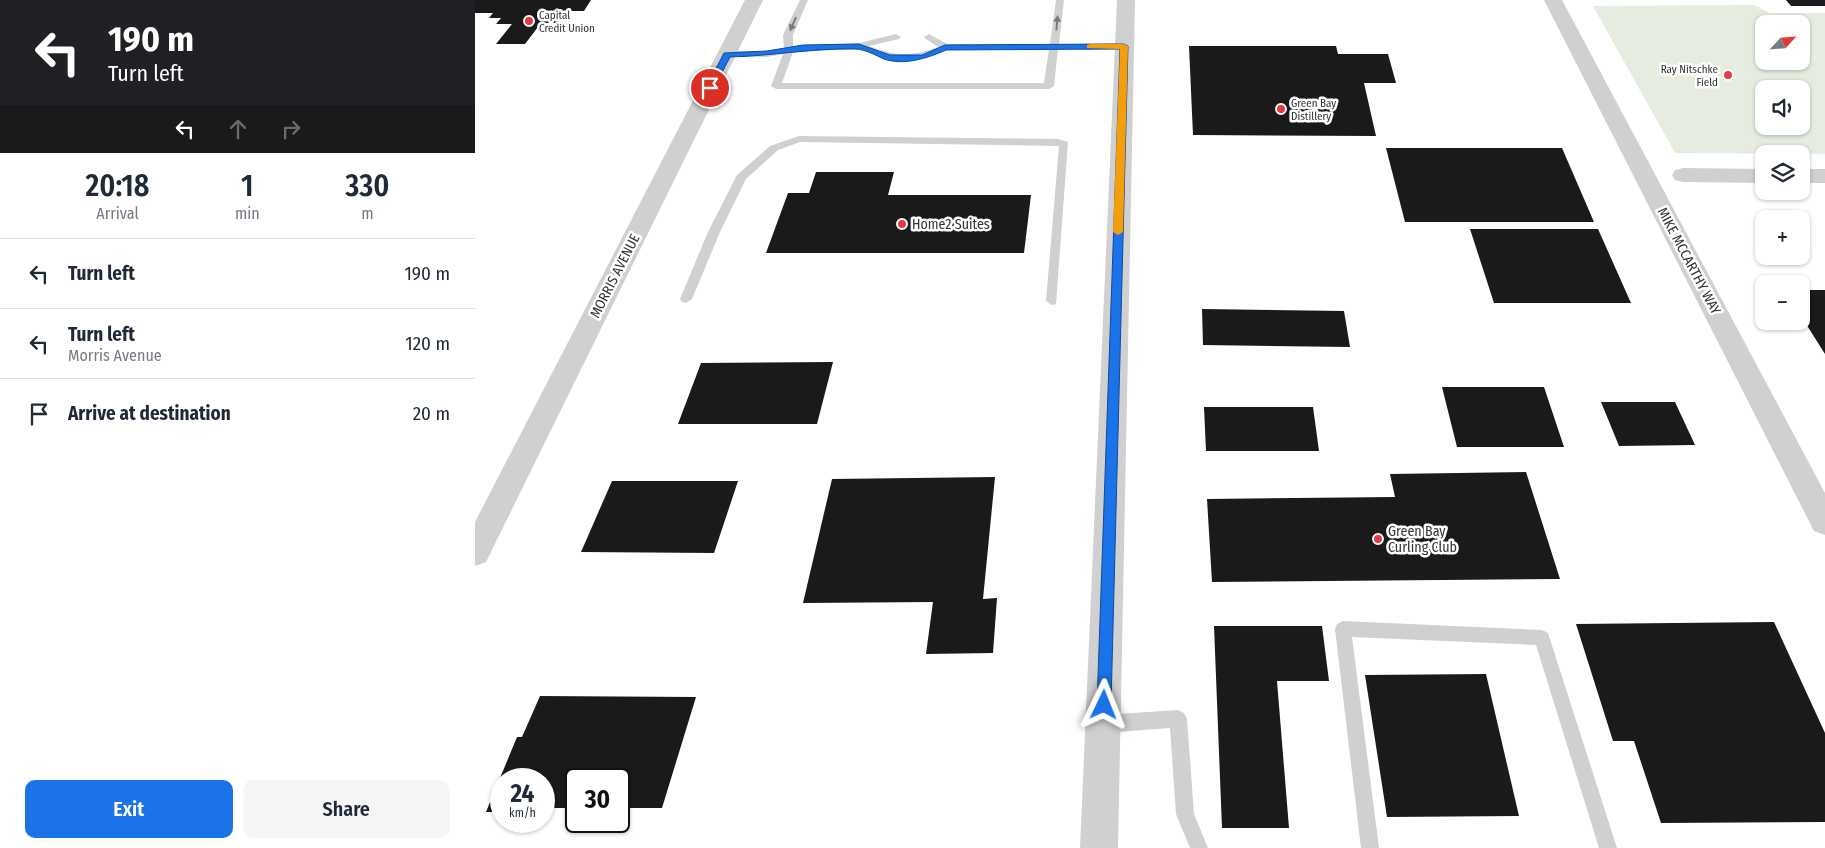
<!DOCTYPE html>
<meta charset="utf-8">
<style>
:root{--surface:#fff;--page:#f6f6f7;--text:#1f2937;--muted:#747a83;--line:#e0e1e3;--accent:#1a73e8}
body{margin:0;font-family:"Fira Sans Condensed",sans-serif;background:var(--page);color:var(--text);height:100vh;display:flex;flex-direction:column;font-size:19px;white-space:nowrap}
*{box-sizing:border-box;margin:0}
p{font-size:16px;color:var(--muted)}
.icon{flex:none;width:28px;height:28px;fill:none;stroke:currentColor;stroke-width:2;stroke-linecap:round;stroke-linejoin:round}
.map{position:relative;flex:1;overflow:hidden}
.side{display:flex;flex-direction:column;background:var(--surface);width:475px}
.side>*{flex:none}
.top-card{background:#202124;color:#fff;overflow:hidden}
.needle{width:32px;rotate:64deg}
.buttons{position:absolute;left:1280px;top:15px;display:grid;gap:10px}
.buttons a{display:grid;place-items:center;width:55px;height:55px;border-radius:10px;background:var(--surface);box-shadow:0 1px 4px #0004;font-size:25px}
.speed{position:absolute;left:15px;top:768px;display:flex;gap:10px;font-size:25px;font-weight:700;text-align:center}
.speed>*{display:grid;place-content:center;width:65px;height:65px;border-radius:50%;background:var(--surface);box-shadow:0 1px 4px #0004;line-height:1}
.speed small{font-size:12px;font-weight:400}
.speed .limit{border:2px solid #111;border-radius:8px;background:#fff;color:#111}
.pin{position:absolute;display:grid;place-items:center;width:42px;height:42px;color:#fff;margin:-21px;border:2px solid #fff;border-radius:50%;box-shadow:0 1px 5px #0007}
.me{position:absolute;width:55px;margin:-28px;rotate:2deg;stroke-linejoin:round;filter:drop-shadow(0 0 4px #0008)}
.turn{display:flex;align-items:center;gap:18px;height:105px;padding:0 25px;font-size:22px}
.turn .icon{width:65px;height:65px;stroke-width:2.5}
.turn b{display:block;font-size:35px;line-height:42px}
.lanes{display:flex;align-items:center;height:48px;padding:0 25px;background:#0003;justify-content:center;gap:25px;direction:ltr}
.lanes .off{opacity:.35}
.eta{display:flex;justify-content:space-evenly;align-items:center;height:85px;text-align:center}
.eta b{font-size:30px;font-weight:600;line-height:35px}
.primary-button{display:flex;gap:10px;margin-top:auto;padding:10px 25px}
.primary-button a{flex:1;height:58px;border-radius:10px;background:var(--accent);color:#fff;font-size:20px;font-weight:600;line-height:58px;text-align:center}
.primary-button a+a{background:var(--page);color:var(--text)}
ul{padding:0;list-style:none}
li{display:flex;align-items:center;gap:15px;height:70px;padding:0 25px;border-top:1px solid var(--line)}
li div{flex:1}
li b{display:block;font-size:19px}
li em{font-style:normal}
main{display:flex;flex:1;min-height:0}
.map>svg:first-child{display:block}
.green{fill:#e6ecdf;fill-rule:evenodd}
.building{fill:#1a1a1a}
.lines{fill:none;stroke-linecap:round;stroke-linejoin:round}
.lane{fill:#d0d0d0;fill-rule:evenodd}
.street{fill:#d0d0d0;fill-rule:evenodd}
.oneway{fill:#7a7a7a}
.route{fill:#1a73e8;stroke:#114b97}
.slow{fill:#f59e0b}
.poi-dot{fill:#e63946;stroke:#fff;stroke-width:2}
.labels{text-anchor:middle;dominant-baseline:central;stroke-width:5;stroke-linejoin:round;paint-order:stroke}
.far-poi-label{font-size:11px;fill:#333;stroke:#fff;text-anchor:start}
.poi-label{font-size:14px;fill:#333;stroke:#fff;text-anchor:start}
.street-label{font-size:14px;fill:#333;stroke:#fff}
</style>
<main>
<section class="side">
<div class="top-card">
<div class="turn"><svg class="icon" aria-label="left" viewBox="0 0 24 24"><path d="M17 20v-9H6M10 6l-5 5 5 5"/></svg><div><b>190 m</b>Turn left</div></div>
<div class="lanes"><svg class="icon" aria-label="left" viewBox="0 0 24 24"><path d="M17 20v-9H6M10 6l-5 5 5 5"/></svg><svg class="icon off" aria-label="ahead" viewBox="0 0 24 24"><path d="M12 20V5M6 11l6-6 6 6"/></svg><svg class="icon off" aria-label="right" viewBox="0 0 24 24"><path d="M7 20v-9h11M14 6l5 5-5 5"/></svg></div>
</div>
<div class="eta">
<div><b>20:18</b><p>Arrival</p></div>
<div><b>1</b><p>min</p></div>
<div><b>330</b><p>m</p></div>
</div>
<ul>
<li><svg class="icon" aria-label="left" viewBox="0 0 24 24"><path d="M17 20v-9H6M10 6l-5 5 5 5"/></svg><div><b>Turn left</b></div><em>190 m</em></li>
<li><svg class="icon" aria-label="left" viewBox="0 0 24 24"><path d="M17 20v-9H6M10 6l-5 5 5 5"/></svg><div><b>Turn left</b><p>Morris Avenue</p></div><em>120 m</em></li>
<li><svg class="icon" aria-label="arrive" viewBox="0 0 24 24"><path d="M6 21V4h12l-3 4 3 4H6"/></svg><div><b>Arrive at destination</b></div><em>20 m</em></li>
</ul>
<div class="primary-button"><a>Exit</a><a>Share</a></div>
</section>
<div class="map">
<svg width="1350" height="848" viewBox="0 0 1350 848">
<rect width="100%" height="100%" fill="#fff"/>
<path class="green" d="M1279 5 1295 13H1350V154L1200 153 1118 6ZM1289 24H1326V61H1289ZM1289 89H1326V126H1289Z"/>
<g class="building">
<path d="M0 0H116L109 11H91L82 23H66L50 44H21L37 24H21L26 18H14L18 13H0Z"/>
<path d="M1311 0H1350V6H1316Z"/>
<path d="M714 46H861L863 54H913L921 83H889L901 136 718 135Z"/>
<path d="M911 148H1087L1119 222H930Z"/>
<path d="M341 172H419L413 195H556L549 253H291L313 193H334Z"/>
<path d="M995 229H1123L1156 303H1019Z"/>
<path d="M1326 290H1350V354L1326 316Z"/>
<path d="M727 309 869 311 875 347 728 345Z"/>
<path d="M358 362 342 424H203L226 363Z"/>
<path d="M967 387H1069L1089 447H982Z"/>
<path d="M1126 402H1200L1220 445 1144 446Z"/>
<path d="M729 407H838L844 451H731Z"/>
<path d="M1051 472 1085 579 737 582 732 499 920 497 915 474Z"/>
<path d="M520 477 508 599 522 598 518 653 451 654 458 602 328 603 357 479Z"/>
<path d="M137 481H263L239 553 106 552Z"/>
<path d="M1299 622 1350 733V822L1186 823 1159 741H1138L1101 624Z"/>
<path d="M739 626H847L854 681H802L814 828H747Z"/>
<path d="M1011 674 1044 816 912 817 890 675Z"/>
<path d="M65 696 221 697 187 808H144V779H101V808H69V779H26V812H11L42 737H47Z"/>
</g>
<g class="lines">
<g class="lane">
<path d="M325 0H333L318 35V46L384 43 421 34 426 37 424 39 394 46C418 56 438 57 463 47L451 39 449 37 454 34 472 44H575L581 0H589L584 44 649 43 654 46 649 49H583L579 86 574 89H301L296 86 308 54 292 57 249 56V52L252 51H292L309 48 308 35ZM383 49 404 56 427 61 450 58 471 50 574 49 569 83H307L318 52Z"/>
<path d="M324 136 583 139 593 142 581 304 577 305 571 301 584 146 325 142 303 150 271 179 245 232 217 299 211 303 207 302 205 299 233 232 262 175 295 146Z"/>
<path d="M868 621 1067 630 1073 633 1142 848H1124L1061 645 877 637 904 848H886L860 629 862 624Z"/>
<path d="M703 710 709 713 712 719 719 814 733 848H715L701 814 695 728 628 733 622 730 619 724 622 718 628 715Z"/>
</g>
<g class="street">
<path d="M270 0H288L11 562 0 566V522Z"/>
<path d="M642 0H660L643 848H605Z"/>
<path d="M1069 0H1087L1350 493V535L1339 531Z"/>
<path d="M1208 168 1289 169V183L1208 182 1200 180 1197 175 1200 170Z"/>
<rect x="1326" y="169" width="24" height="14"/>
</g>
</g>
<defs><path id="oneway-solid" d="M-6-.8H1V-3.2L6.5 0L1 3.2V.8H-6Z" transform="scale(1.25)"/></defs>
<g class="oneway">
<use href="#oneway-solid" transform="translate(582 23) rotate(-85)"/>
<use href="#oneway-solid" transform="translate(318 24) rotate(114)"/>
</g>
<path class="route" d="M384 44 415 55H447L470 45 649 44 653 46 636 705 634 710 629 712 624 710 622 705 645 49 471 50C453 58 429 66 409 59 400 55 390 49 380 49 338 48 297 56 255 57L238 90 231 88 249 53 292 51 328 45Z"/>
<path class="slow" d="M615 44H649L653 46 648 232 643 235 638 232 645 49 612 48V45Z"/>
<g class="poi-dot">
<circle cx="54" cy="21" r="5"/>
<circle cx="1253" cy="75" r="5"/>
<circle cx="806" cy="109" r="5"/>
<circle cx="427" cy="224" r="5"/>
<circle cx="903" cy="539" r="5"/>
</g>
<g class="labels">
<g class="far-poi-label">
<text x="64" y="15">Capital<tspan x="64" dy="13">Credit Union</tspan></text>
<text x="1243" y="69" text-anchor="end">Ray Nitschke<tspan x="1243" dy="13">Field</tspan></text>
<text x="816" y="103">Green Bay<tspan x="816" dy="13">Distillery</tspan></text>
</g>
<g class="poi-label">
<text x="437" y="224">Home2 Suites</text>
<text x="913" y="531">Green Bay<tspan x="913" dy="16">Curling Club</tspan></text>
</g>
<g class="street-label">
<text transform="translate(1214 261) rotate(62)">MIKE MCCARTHY WAY</text>
<text transform="translate(140 276) rotate(-63)">MORRIS AVENUE</text>
</g>
</g>
</svg>
<div class="buttons">
<a><svg class="needle" viewBox="-14 -14 28 28"><path d="M0-13l5 13h-10z" fill="#e53935"/><path d="M0 13l5-13h-10z" fill="#747a83"/></svg></a>
<a><svg class="icon" aria-label="sound" viewBox="0 0 24 24"><path d="M4 9h4l5-4v14l-5-4H4zM17 9q2 3 0 6"/></svg></a>
<a><svg class="icon" aria-label="layers" viewBox="0 0 24 24"><path d="M12 4l9 5-9 5-9-5zM3 14l9 5 9-5"/></svg></a>
<a>+</a>
<a>−</a>
</div>
<div class="speed"><div>24<small>km/h</small></div><div class="limit">30</div></div>
<div class="pin" style="left:235px;top:88px;background:#d93025"><svg class="icon" aria-label="arrive" viewBox="0 0 24 24"><path d="M6 21V4h12l-3 4 3 4H6"/></svg></div>
<svg class="me" style="left:629px;top:705px" viewBox="-20 -20 40 40"><path d="M0-17L14 15 0 8-14 15z" fill="#1a73e8" stroke="#fff" stroke-width="4"/></svg>
</div>
</main>
